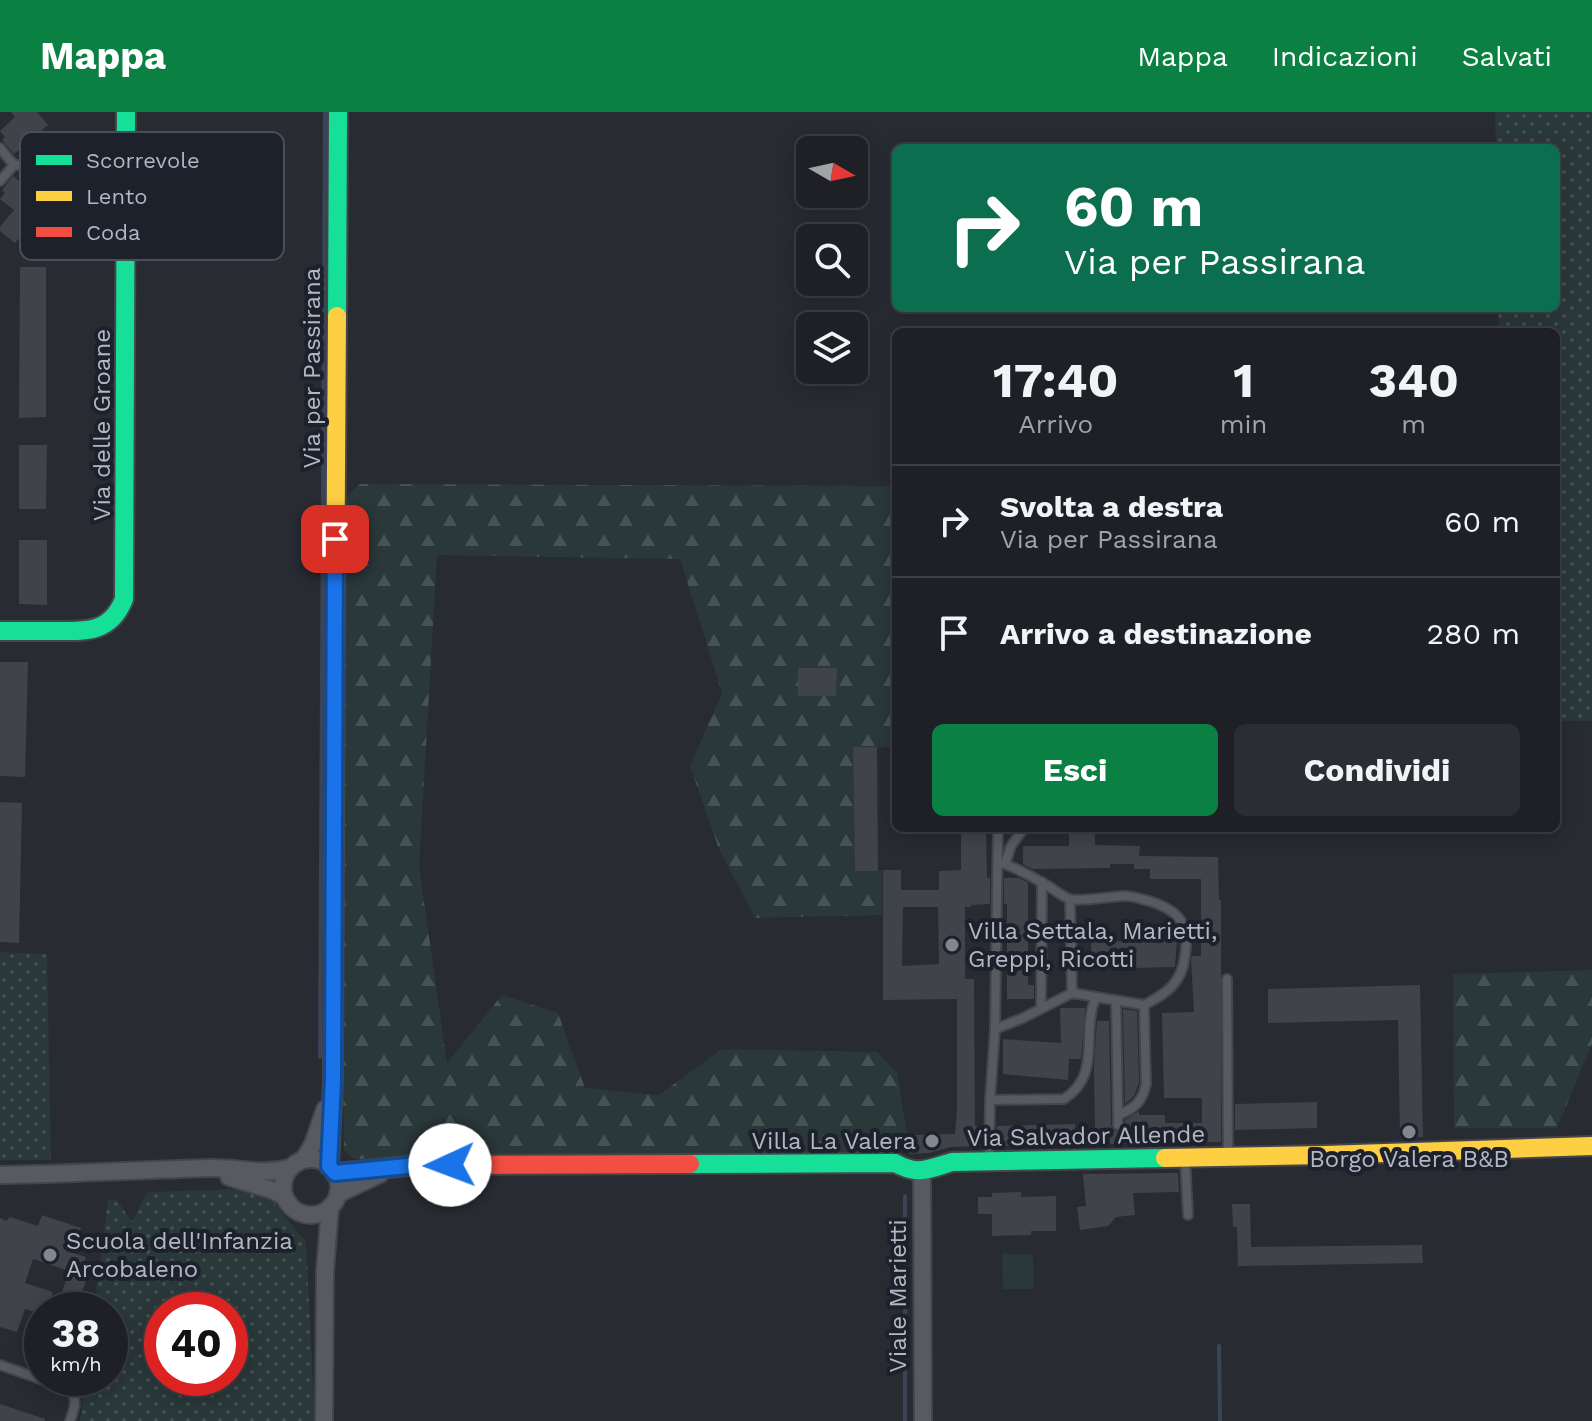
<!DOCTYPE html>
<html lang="it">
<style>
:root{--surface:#1e2026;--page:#2b2d32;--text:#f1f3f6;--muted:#a1a3a7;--line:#3c3e43;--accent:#0b8043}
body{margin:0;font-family:"Work Sans",sans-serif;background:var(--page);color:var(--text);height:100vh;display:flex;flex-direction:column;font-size:30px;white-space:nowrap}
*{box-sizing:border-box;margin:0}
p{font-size:26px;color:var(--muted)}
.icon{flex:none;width:44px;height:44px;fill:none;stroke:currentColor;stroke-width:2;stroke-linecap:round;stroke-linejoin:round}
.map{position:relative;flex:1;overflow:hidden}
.sheet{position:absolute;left:892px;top:216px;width:668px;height:504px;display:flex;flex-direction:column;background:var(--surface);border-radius:12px;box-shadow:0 4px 20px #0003,0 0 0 2px var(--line)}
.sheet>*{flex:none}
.guide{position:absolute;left:892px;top:32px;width:668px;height:168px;border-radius:12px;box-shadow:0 4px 20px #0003,0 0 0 2px var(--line);background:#0b6e4f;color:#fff;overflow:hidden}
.needle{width:52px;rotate:99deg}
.buttons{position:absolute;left:796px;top:24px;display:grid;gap:16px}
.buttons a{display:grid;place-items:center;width:72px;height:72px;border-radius:12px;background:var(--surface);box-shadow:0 4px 20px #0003,0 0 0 2px var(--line);font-size:40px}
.speed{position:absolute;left:24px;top:1180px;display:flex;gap:16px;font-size:40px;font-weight:700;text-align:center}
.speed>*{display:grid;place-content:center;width:104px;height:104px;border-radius:50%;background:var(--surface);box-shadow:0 4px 20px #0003,0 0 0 2px var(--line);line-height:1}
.speed small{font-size:20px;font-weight:400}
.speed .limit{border:12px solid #d22;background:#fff;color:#111}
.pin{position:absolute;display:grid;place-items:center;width:68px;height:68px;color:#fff;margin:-34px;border-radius:16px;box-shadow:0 4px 12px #0006}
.me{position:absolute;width:88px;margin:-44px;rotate:268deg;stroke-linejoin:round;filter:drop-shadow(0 0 6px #0008)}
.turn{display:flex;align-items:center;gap:28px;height:168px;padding:0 40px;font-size:36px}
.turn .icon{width:104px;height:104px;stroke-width:2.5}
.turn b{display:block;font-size:56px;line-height:68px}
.eta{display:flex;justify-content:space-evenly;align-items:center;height:136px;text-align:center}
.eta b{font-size:48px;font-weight:700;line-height:56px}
.button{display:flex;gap:16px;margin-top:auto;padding:16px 40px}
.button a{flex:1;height:92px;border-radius:12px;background:var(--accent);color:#fff;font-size:32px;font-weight:700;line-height:92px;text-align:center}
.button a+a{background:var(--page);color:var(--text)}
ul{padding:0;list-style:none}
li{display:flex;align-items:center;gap:24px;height:112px;padding:0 40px;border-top:2px solid var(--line)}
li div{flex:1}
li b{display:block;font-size:30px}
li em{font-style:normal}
header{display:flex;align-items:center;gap:48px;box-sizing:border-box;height:112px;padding:0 40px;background:var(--accent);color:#fff}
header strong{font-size:38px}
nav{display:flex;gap:44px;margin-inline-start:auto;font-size:28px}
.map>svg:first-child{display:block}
.grass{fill:url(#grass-dots);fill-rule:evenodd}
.forest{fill:url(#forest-firs)}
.pitch{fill:#2a383a}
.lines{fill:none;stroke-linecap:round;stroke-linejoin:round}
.stream{stroke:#3a4459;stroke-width:4}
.building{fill:#404349;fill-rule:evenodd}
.lane-casing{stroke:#44464b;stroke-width:12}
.street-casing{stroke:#44464b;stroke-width:20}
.fast-casing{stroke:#44464b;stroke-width:22}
.slow-casing{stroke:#44464b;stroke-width:22}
.jam-casing{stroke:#44464b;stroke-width:22}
.lane{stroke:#575a61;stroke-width:8}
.street{stroke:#575a61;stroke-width:16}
.fast{stroke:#16e098;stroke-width:18}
.slow{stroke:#ffcf43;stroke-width:18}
.jam{stroke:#f24e42;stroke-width:18}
.route-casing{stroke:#114b97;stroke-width:20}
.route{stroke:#1a73e8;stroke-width:14}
.poi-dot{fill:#828690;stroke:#1d212c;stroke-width:3}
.labels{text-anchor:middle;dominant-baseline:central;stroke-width:8;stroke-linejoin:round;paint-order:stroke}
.street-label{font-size:24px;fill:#b2b7c3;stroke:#1d212c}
.poi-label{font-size:24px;fill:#b2b7c3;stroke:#1d212c;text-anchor:start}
.key{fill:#1d212c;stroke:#4a4e59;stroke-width:2}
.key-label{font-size:22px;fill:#b2b7c3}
</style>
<header>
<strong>Mappa</strong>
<nav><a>Mappa</a><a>Indicazioni</a><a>Salvati</a></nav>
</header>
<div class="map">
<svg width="1592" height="1309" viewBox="0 0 1592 1309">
<defs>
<pattern id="grass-dots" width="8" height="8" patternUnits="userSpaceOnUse" patternTransform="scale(2)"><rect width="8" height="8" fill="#2a383a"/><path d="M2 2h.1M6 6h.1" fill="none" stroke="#465355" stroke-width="1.8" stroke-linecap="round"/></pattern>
<pattern id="forest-firs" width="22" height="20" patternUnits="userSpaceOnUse" patternTransform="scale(2)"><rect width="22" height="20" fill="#2a383a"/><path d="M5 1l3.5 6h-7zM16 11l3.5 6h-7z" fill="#465355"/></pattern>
</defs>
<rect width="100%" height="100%" fill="#282b32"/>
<g class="grass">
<path d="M1495 0H1592V609H1556V220H1499L1498 196H1556V36H1496Z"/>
<path d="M0 840 47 842 51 1048H0Z"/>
<path d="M244 1077 264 1078 306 1130 315 1309H80L85 1266H110V1198H94L108 1087 117 1088 132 1110 147 1080ZM162 1198H230V1266H162Z"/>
</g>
<g class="forest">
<path d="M360 372 896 374V635L853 636 855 759 882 758V803L755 806 719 737 690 654 722 581 680 447 437 443 419 754 447 951 502 883 558 901 585 976 659 983 722 937 877 940 897 961 907 1023 873 1024V1044L354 1047 344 1039 341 814 344 425H368V414L362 413V407L344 406V387Z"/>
<path d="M1592 858V932L1557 1016H1454L1453 862Z"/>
</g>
<path class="pitch" d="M1002 1142H1033L1034 1177H1003Z"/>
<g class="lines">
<g class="stream">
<path d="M320 945 325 0"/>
<path d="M905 1084V1309"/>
<path d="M1219 1234 1220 1309"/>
</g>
</g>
<g class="building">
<path d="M11 0H37L48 13 14 42 2 28 5 25 0 19 15 5Z"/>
<path d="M13 64 47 92 15 131 0 119V115L14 98 0 87 5 81 2 78Z"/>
<path d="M20 155H46V305L19 306Z"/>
<path d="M19 333H47L46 397H19Z"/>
<path d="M19 428H47V493L19 492Z"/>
<path d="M0 550H28L25 665 0 664Z"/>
<path d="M798 556H837L836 584H798Z"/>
<path d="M853 635H877L878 759H855Z"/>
<path d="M0 690 22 691 19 831 0 830Z"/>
<path d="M961 716H986L987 766H990V792L971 793V795H965V867H974L975 1014H983L982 1034 951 1035 929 1041 910 1042 896 1036H873L872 1024 955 1022 957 998V887L883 888V758H901V778H939V759L961 758ZM903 795H938L939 852 902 854Z"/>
<path d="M1069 716H1095V733L1140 734 1139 744 1218 745 1219 788H1221V1030L1110 1032V1017L1095 1018 1094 955 1097 909H1109L1111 1013 1114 1019H1122L1125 1014V1008L1139 999V1003H1165V1011H1202V986H1164L1162 901 1194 900 1191 848 1192 844H1201V767H1150V757H1134V752H1110V756L1032 757 1023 752V734H1069Z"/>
<path d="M1004 766H1019L1028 771V873H1034V887H1007V792H1004Z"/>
<path d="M1177 828 1175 855 1092 857 1091 830Z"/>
<path d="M1420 873 1423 1025H1400L1398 908 1268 911V877Z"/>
<path d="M1060 896H1085L1081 947H1069L1068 968 1003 962V927L1061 931Z"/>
<path d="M1123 897 1137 899 1139 971 1134 984 1125 992Z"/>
<path d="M1317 990V1016L1235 1018V992Z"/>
<path d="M1075 1012 1076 1030 1056 1033 996 1034 997 1014Z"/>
<path d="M1178 1061 1179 1080 1133 1081 1135 1103 1116 1105 1108 1114 1080 1118 1077 1095 1086 1094 1083 1062Z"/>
<path d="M1021 1080V1085L1056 1084V1119H1031V1123L992 1124V1102H978V1085H992V1081Z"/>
<path d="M1232 1092H1250L1251 1135 1422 1133 1423 1151 1238 1154 1237 1115H1233Z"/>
<path d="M42 1103 81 1116 73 1141 86 1145 81 1158 89 1160 79 1189 61 1183 69 1159 33 1147 25 1171 53 1180 47 1198H42V1203L25 1197 17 1220 0 1215V1106L6 1109 10 1105 38 1114Z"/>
<path d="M0 1292 45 1307V1309H0Z"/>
</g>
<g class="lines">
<g class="lane-casing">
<g id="lane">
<path d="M0 36 14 53H121"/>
<path d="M0 69 14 53"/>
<path d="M998 750C1016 755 1033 765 1048 774 1055 778 1063 785 1070 787 1080 790 1112 784 1125 784 1133 784 1141 787 1149 789 1179 798 1190 812 1185 844 1182 871 1166 882 1144 893L1146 972C1143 989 1134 997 1118 1003V1013"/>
<path d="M1005 752 1011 734 1024 716"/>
<path d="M1070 787 1072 881"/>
<path d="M1227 867 1228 1044"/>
<path d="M1116 889 1118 1003"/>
<path d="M1041 895 1042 770"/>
<path d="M995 917 1023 906 1072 881 1144 893"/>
<path d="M990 988 1064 987C1103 962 1080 921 1096 885"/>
<path d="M1185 1046 1188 1103"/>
<path d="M989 1048 990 988 995 917 998 716"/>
<path d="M0 1253 69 1277C79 1287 74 1297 70 1309"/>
</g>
</g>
<g class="street-casing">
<g id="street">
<circle cx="311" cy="1075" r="28"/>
<path d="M304 1047 313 1032 325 997"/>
<path d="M922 1059 923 1309"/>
<path d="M0 1063C70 1062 140 1058 210 1056 239 1055 261 1064 290 1056"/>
<path d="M229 1065 272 1078 284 1084"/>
<path d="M338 1082 380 1062"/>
<path d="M324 1309 325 1159 330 1095"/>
</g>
</g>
<g class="fast-casing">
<g id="fast">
<path d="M337 204 338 0"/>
<path d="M0 519C17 519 34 519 50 519 83 519 110 523 124 487L126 0"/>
<path d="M690 1052 895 1051C918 1064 929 1057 952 1050L1165 1046"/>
<path d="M329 1054 333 968 335 509"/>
</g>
</g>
<g class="slow-casing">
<g id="slow">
<path d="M335 509 337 204"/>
<path d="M1165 1046 1325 1043 1592 1034"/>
</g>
</g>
<g class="jam-casing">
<path id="jam" d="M335 1061 420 1053 690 1052"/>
</g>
<use href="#lane" class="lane"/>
<use href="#street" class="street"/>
<use href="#fast" class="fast"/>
<use href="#slow" class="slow"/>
<use href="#jam" class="jam"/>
</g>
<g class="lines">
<g class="route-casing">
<path id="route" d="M335 427 333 968 329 1054 335 1061 418 1053H450"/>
</g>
<use href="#route" class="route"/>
</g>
<g class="poi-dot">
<circle cx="952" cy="833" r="8"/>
<circle cx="1409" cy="1020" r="8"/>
<circle cx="932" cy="1029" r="8"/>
<circle cx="50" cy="1143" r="8"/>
</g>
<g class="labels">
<g class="street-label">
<text transform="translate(312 256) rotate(-90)">Via per Passirana</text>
<text transform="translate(102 313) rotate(-90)">Via delle Groane</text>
<text transform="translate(1086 1024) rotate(-1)">Via Salvador Allende</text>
<text transform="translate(898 1184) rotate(-90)">Viale Marietti</text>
</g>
<g class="poi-label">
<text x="968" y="819">Villa Settala, Marietti,<tspan x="968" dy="28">Greppi, Ricotti</tspan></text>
<text x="916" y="1029" text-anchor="end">Villa La Valera</text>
<text x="1409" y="1047" text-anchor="middle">Borgo Valera B&amp;B</text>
<text x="66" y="1129">Scuola dell'Infanzia<tspan x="66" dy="28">Arcobaleno</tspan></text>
</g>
</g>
<rect x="20" y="20" width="264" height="128" rx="12" class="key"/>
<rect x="36" y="43" width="36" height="10" fill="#16e098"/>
<rect x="36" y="79" width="36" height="10" fill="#ffcf43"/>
<rect x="36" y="115" width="36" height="10" fill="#f24e42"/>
<g class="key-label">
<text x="86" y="56">Scorrevole</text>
<text x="86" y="92">Lento</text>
<text x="86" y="128">Coda</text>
</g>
</svg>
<div class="buttons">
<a><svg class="needle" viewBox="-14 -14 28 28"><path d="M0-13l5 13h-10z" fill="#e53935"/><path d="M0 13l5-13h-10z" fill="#a1a3a7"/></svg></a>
<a><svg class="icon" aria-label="search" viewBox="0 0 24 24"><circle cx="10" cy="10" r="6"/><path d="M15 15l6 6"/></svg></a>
<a><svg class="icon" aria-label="layers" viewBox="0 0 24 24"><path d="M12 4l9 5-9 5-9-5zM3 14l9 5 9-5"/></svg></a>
</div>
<div class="speed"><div>38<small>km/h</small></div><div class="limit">40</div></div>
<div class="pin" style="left:335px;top:427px;background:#d93025"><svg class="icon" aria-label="arrive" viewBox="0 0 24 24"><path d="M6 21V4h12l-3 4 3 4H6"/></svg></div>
<svg class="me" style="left:450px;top:1053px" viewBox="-20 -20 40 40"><circle r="19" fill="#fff"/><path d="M0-13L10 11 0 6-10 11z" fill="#1a73e8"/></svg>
<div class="guide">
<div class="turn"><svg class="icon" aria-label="right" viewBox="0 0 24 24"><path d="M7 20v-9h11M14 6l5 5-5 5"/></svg><div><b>60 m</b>Via per Passirana</div></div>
</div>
<section class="sheet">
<div class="eta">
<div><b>17:40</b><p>Arrivo</p></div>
<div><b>1</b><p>min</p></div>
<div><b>340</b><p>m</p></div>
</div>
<ul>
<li><svg class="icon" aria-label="right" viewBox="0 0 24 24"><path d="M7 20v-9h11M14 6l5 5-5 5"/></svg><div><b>Svolta a destra</b><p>Via per Passirana</p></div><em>60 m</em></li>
<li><svg class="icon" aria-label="arrive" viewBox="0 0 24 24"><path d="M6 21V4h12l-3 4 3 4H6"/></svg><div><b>Arrivo a destinazione</b></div><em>280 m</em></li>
</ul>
<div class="button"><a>Esci</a><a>Condividi</a></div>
</section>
</div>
